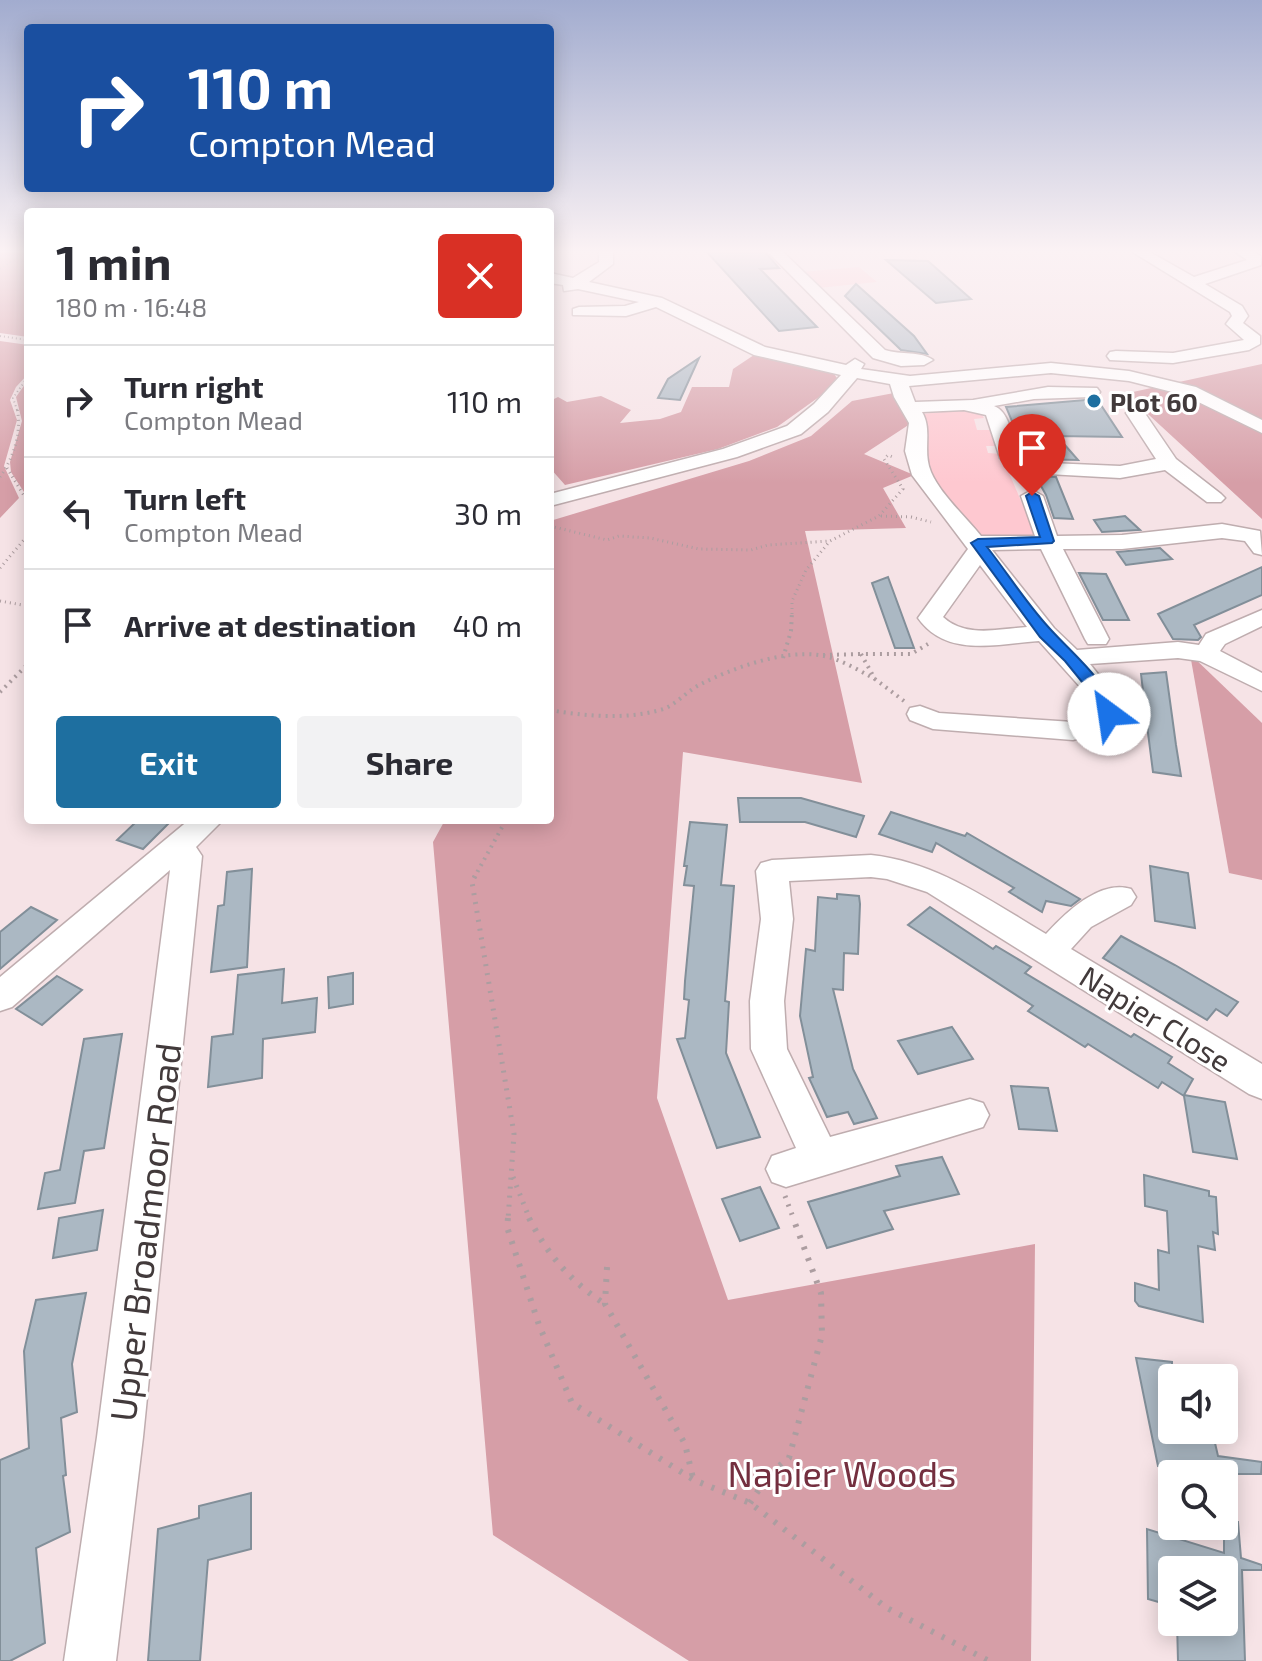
<!DOCTYPE html>
<meta charset="utf-8">
<style>
:root{--surface:#fff;--page:#f2f2f3;--text:#2b2b33;--muted:#7c7c81;--line:#e1e1e2;--accent:#1e6fa0}
body{margin:0;font-family:"Exo 2",sans-serif;background:var(--page);color:var(--text);height:100vh;display:flex;flex-direction:column;font-size:30px;white-space:nowrap}
*{box-sizing:border-box;margin:0}
p{font-size:26px;color:var(--muted)}
.icon{flex:none;width:44px;height:44px;fill:none;stroke:currentColor;stroke-width:2;stroke-linecap:round;stroke-linejoin:round}
.map{position:relative;flex:1;overflow:hidden}
.sheet{position:absolute;left:24px;top:208px;width:530px;height:616px;display:flex;flex-direction:column;background:var(--surface);border-radius:8px;box-shadow:0 4px 20px #0003}
.sheet>*{flex:none}
.banner{position:absolute;left:24px;top:24px;width:530px;height:168px;border-radius:8px;box-shadow:0 4px 20px #0003;background:#1a4fa0;color:#fff;overflow:hidden}
.controls{position:absolute;left:1158px;top:1364px;display:grid;gap:16px}
.controls a{display:grid;place-items:center;width:80px;height:80px;border-radius:8px;background:var(--surface);box-shadow:0 4px 20px #0003;font-size:40px}
.pin{position:absolute;display:grid;place-items:center;width:68px;height:68px;color:#fff;margin:-82px -34px;border-radius:50% 50% 50% 0;rotate:-45deg;box-shadow:0 0 8px #0007}
.pin .icon{rotate:45deg}
.me{position:absolute;width:88px;margin:-44px;rotate:329deg;stroke-linejoin:round;filter:drop-shadow(0 0 6px #0008)}
.turn{display:flex;align-items:center;gap:28px;height:168px;padding:0 32px;font-size:36px}
.turn .icon{width:104px;height:104px;stroke-width:2.5}
.turn b{display:block;font-size:56px;line-height:68px}
.round{display:grid;place-items:center;flex:none;width:84px;height:84px;border-radius:8px;background:var(--page)}
.overview{display:flex;align-items:center;justify-content:space-between;height:136px;padding:0 32px}
h1{font-size:48px;font-weight:700;line-height:60px}
.button{display:flex;gap:16px;margin-top:auto;padding:16px 32px}
.button a{flex:1;height:92px;border-radius:8px;background:var(--accent);color:#fff;font-size:32px;font-weight:700;line-height:92px;text-align:center}
.button a+a{background:var(--page);color:var(--text)}
ul{padding:0;list-style:none}
li{display:flex;align-items:center;gap:24px;height:112px;padding:0 32px;border-top:2px solid var(--line)}
li div{flex:1}
li b{display:block;font-size:30px}
li em{font-style:normal}
.map>svg:first-child{display:block}
.green{fill:#fec8d0}
.forest{fill:#d69ea7}
.building{fill:#abb8c3;stroke:#828f99;stroke-width:2}
.lines{fill:none;stroke-linecap:round;stroke-linejoin:round}
.minor-casing{stroke:#bfadaf;stroke-width:3}
.path-far4{stroke:#ac9da0;stroke-width:2;stroke-dasharray:1 3;stroke-linecap:butt}
.path-far3{stroke:#ac9da0;stroke-width:3;stroke-dasharray:1 4;stroke-linecap:butt}
.path-far2{stroke:#ac9da0;stroke-width:4;stroke-dasharray:2 5;stroke-linecap:butt}
.path-far1{stroke:#ac9da0;stroke-width:5;stroke-dasharray:2 7;stroke-linecap:butt}
.path{stroke:#ac9da0;stroke-width:6;stroke-dasharray:3 9;stroke-linecap:butt}
.minor{fill:#fff;fill-rule:evenodd}
.route{fill:#1a73e8;stroke:#114b97;stroke-width:2}
.poi-dot{fill:#1e6fa0;stroke:#fff;stroke-width:3}
.labels{text-anchor:middle;dominant-baseline:central;stroke-width:6;stroke-linejoin:round;paint-order:stroke}
.far-poi-label{font-size:26px;font-weight:bold;fill:#423a3b;stroke:#fff;text-anchor:start}
.street-label{font-size:30px;fill:#423a3b;stroke:#fff}
.near-street-label{font-size:36px;fill:#423a3b;stroke:#fff}
.near-park-label{font-size:36px;fill:#742f3f;stroke:#fff}
</style>
<div class="map">
<svg width="1262" height="1661" viewBox="0 0 1262 1661">
<rect width="100%" height="100%" fill="#f6e3e6"/>
<g class="green">
<path d="M859 267 877 282 818 288 801 272Z"/>
<path d="M966 409 981 413 984 418 974 419 977 430H993L999 446H986L988 453 1001 454 1038 541 984 539C968 519 933 486 927 463 922 446 930 431 923 414Z"/>
</g>
<g class="forest">
<path d="M0 251H28V337L0 333Z"/>
<path d="M0 341 28 345V374L16 387 10 400 17 420 4 466 19 498 0 518Z"/>
<path d="M760 351 828 366 840 382 777 427 718 449 565 485 550 468V401L558 397 567 402 601 396 631 410 620 423 660 419 681 412 692 387H729L733 369Z"/>
<path d="M1262 364V519L1149 415 1119 395Z"/>
<path d="M28 380V488L24 492 11 472 10 462 22 421 16 397Z"/>
<path d="M894 393 910 424 864 454 914 475 883 488 906 528 805 531 862 783 683 752 657 1098 728 1300 1035 1244 1031 1661H689L493 1535 433 842 445 820H550V521L749 461 811 436 852 401Z"/>
<path d="M1190 654 1262 723V880L1229 873Z"/>
</g>
<g class="building">
<path d="M706 251H764L779 268 760 269 817 327 779 331Z"/>
<path d="M886 260 928 261 971 299 936 303Z"/>
<path d="M856 284 914 336 927 354 901 350 845 296Z"/>
<path d="M699 358 680 400 658 398 668 379Z"/>
<path d="M1097 399 1122 437 1057 436 1078 460 1028 459 1006 407Z"/>
<path d="M1032 476 1056 477 1073 519 1054 518 1046 495 1041 486H1036Z"/>
<path d="M1125 516 1140 530 1102 532 1094 520Z"/>
<path d="M1160 548 1172 559 1126 565 1117 552Z"/>
<path d="M1262 567V595L1194 625 1201 637 1198 640 1173 639 1158 614Z"/>
<path d="M1079 573 1106 574 1129 620H1103Z"/>
<path d="M888 577 914 648H895L872 583Z"/>
<path d="M1166 672 1176 745 1181 776 1153 772 1148 733 1141 674Z"/>
<path d="M738 798H801L864 816 856 837 805 822H740Z"/>
<path d="M891 812 965 836 967 833 1080 899 1071 906 1046 901 1042 912 1009 892 1014 888 936 843 932 852 879 834Z"/>
<path d="M138 820H172L143 849 117 840Z"/>
<path d="M690 822 727 825 721 885 734 886 725 1001 729 1002 726 1053 760 1137 717 1148 677 1039 685 1038 689 1000 684 999 685 981 694 886 684 885 687 866H684Z"/>
<path d="M1150 866 1188 873 1195 928 1155 921Z"/>
<path d="M252 869 247 967 211 972 218 906 224 905 227 872Z"/>
<path d="M837 894 859 896 860 904 858 954 844 953 843 990 833 989 853 1069 877 1118 854 1124 848 1112 827 1117 809 1078 813 1077 800 1016 806 949 815 951 818 897 837 899Z"/>
<path d="M31 907 57 920 0 969V932Z"/>
<path d="M930 907 993 949 996 946 1031 967 1025 973 1131 1037 1134 1034 1172 1057 1168 1063 1193 1079 1184 1095 1225 1102 1237 1159 1193 1152 1184 1096 1162 1082 1158 1088 1088 1044 1085 1047 1028 1011 1033 1006 908 925Z"/>
<path d="M1121 936 1175 965 1238 1002 1227 1016 1216 1009 1207 1020 1103 958Z"/>
<path d="M284 969 282 1003 317 998 315 1032 263 1039 262 1078 208 1087 212 1037 233 1034 238 975Z"/>
<path d="M353 973V1004L329 1008 328 977Z"/>
<path d="M57 976 82 990 42 1025 16 1009Z"/>
<path d="M952 1027 973 1059 918 1074 898 1041Z"/>
<path d="M122 1034 104 1148 84 1151 75 1203 38 1209 45 1173 60 1170 84 1039Z"/>
<path d="M1011 1086 1048 1088 1057 1131 1019 1129Z"/>
<path d="M942 1157 959 1194 884 1211 893 1229 827 1248 808 1202 900 1176 896 1166Z"/>
<path d="M1144 1175 1209 1191V1196L1216 1197 1218 1234 1213 1232 1215 1250 1198 1246 1203 1322 1139 1306 1135 1301V1283L1159 1290 1158 1250 1169 1253 1167 1211 1145 1206Z"/>
<path d="M760 1187 779 1228 740 1241 722 1199Z"/>
<path d="M103 1210 97 1250 53 1258 59 1218Z"/>
<path d="M86 1293 72 1364 77 1412 61 1418 66 1475 63 1476 70 1532 36 1548 45 1643 10 1661H0V1460L29 1448 24 1351 36 1300Z"/>
<path d="M1136 1358 1172 1362V1430H1212L1218 1456 1262 1462 1261 1474H1178L1177 1469 1158 1466Z"/>
<path d="M251 1493V1549L208 1560 200 1661H148L158 1529 199 1518V1506Z"/>
<path d="M1224 1522H1238L1241 1558 1262 1565V1570H1242L1245 1661H1178L1177 1622H1224V1570H1172V1606L1148 1599 1147 1529 1224 1553Z"/>
</g>
<g class="lines">
<g class="minor-casing">
<g id="minor">
<path d="M599 251H613V264L589 282 662 298 765 347 846 365 855 359 864 364 861 369 910 376 1051 363 1129 371 1196 387 1262 420V433L1184 395 1129 381 1051 373 909 386 915 402 973 400 1048 387 1097 388 1100 392 1097 396 1091 397 1034 399 994 406C1013 413 1011 448 1026 462L1120 466 1156 459 1126 413 1135 407 1142 409 1176 459 1221 494 1225 498 1221 502H1207L1165 470 1120 478 1013 472 1000 458 986 415 964 410 922 412C933 430 922 451 931 472 941 495 966 517 981 536H1035L1021 496 1032 490 1043 496 1057 536 1122 535 1222 524 1260 531 1262 555 1254 553 1245 541 1222 538 1122 549H1063L1109 639 1106 644H1088L1085 639 1041 549 992 550 1054 628 1077 650 1178 642 1199 645 1206 634 1262 610V626L1225 644 1220 651 1262 673V691L1200 661 1178 658 1090 664 1117 698 1122 714 1106 731 1073 740 933 729 910 720 907 714 910 708 920 706 939 713 1073 722 1086 719 1095 712 1091 699 1039 641C996 644 946 658 918 618L968 549 912 475 905 451 909 423 894 397 890 384 857 378 828 412 801 434 737 457 550 506V494L723 449 787 426 814 404 841 375 754 355 656 307 626 316 573 315V309L579 307 625 306 639 302 578 289 564 291 563 285 550 283V273L573 278 599 262ZM980 565 1027 627C998 629 966 638 943 617Z"/>
<path d="M767 251H782L885 350C900 355 922 351 933 360L924 365 901 366 873 358Z"/>
<path d="M1131 251H1148L1194 277 1247 260 1234 251H1252L1261 256V265L1205 284 1242 306 1248 316 1243 323 1260 336V344L1249 350 1173 363 1110 360 1107 356 1110 352 1116 351 1173 353 1244 340 1226 324 1232 316 1230 312Z"/>
<path d="M189 820H223L196 847 202 856 143 1437 116 1661H64L97 1437 170 870 12 1007 0 1011V977Z"/>
<path d="M871 855C937 862 990 901 1046 934 1065 913 1100 879 1131 889L1136 897 1131 905 1091 927 1071 949 1262 1064V1099L1249 1094 927 892 887 879 871 877 789 881 793 919 784 1001 787 1049 830 1137 970 1099 983 1103 989 1115 983 1127 970 1131 786 1187 772 1182 766 1169 772 1156 796 1148 751 1049 750 1001 761 919 756 871 761 863 772 860Z"/>
</g>
</g>
<g class="path-far4">
<path d="M0 269 27 251"/>
<path d="M0 336 28 340"/>
<path d="M17 410 13 398 28 377"/>
</g>
<g class="path-far3">
<path d="M7 468 28 502"/>
<path d="M0 477C14 457 22 432 17 408"/>
<path d="M881 516 911 517 931 522"/>
<path d="M550 526 607 540 619 536 650 538 699 549 751 550 768 545 830 541"/>
<path d="M0 568 28 535"/>
<path d="M0 601 28 606"/>
<path d="M792 614V601L806 570 830 541 879 516 903 489 884 459 888 455 895 458"/>
</g>
<g class="path-far2">
<path d="M823 655 861 654"/>
<path d="M783 658 791 631 792 612"/>
<path d="M0 692 28 664"/>
<path d="M904 701 875 679 861 654H911L928 644"/>
<path d="M550 710C585 716 624 720 660 710 676 706 686 691 701 684 733 668 782 650 819 655 839 658 858 670 875 679"/>
<path d="M474 878 506 820"/>
</g>
<g class="path-far1">
<path d="M475 876 472 882 514 1134 508 1220"/>
<path d="M513 1177 530 1220"/>
<path d="M785 1196 794 1220"/>
</g>
<g class="path">
<path d="M508 1218 507 1227 539 1325 572 1403 694 1480 750 1503 887 1608 989 1661"/>
<path d="M529 1218C547 1254 571 1282 605 1304"/>
<path d="M607 1267 605 1304 685 1444 693 1478"/>
<path d="M750 1503 770 1473 789 1458 822 1335 821 1293 793 1218"/>
</g>
<use href="#minor" class="minor"/>
</g>
<linearGradient id="sky" x2="0" y2="1"><stop stop-color="#a2accf"/><stop offset="0.52" stop-color="#fbf2f4"/><stop offset="1" stop-color="#fbf2f4" stop-opacity="0"/></linearGradient>
<rect width="1262" height="483" fill="url(#sky)"/>
<path class="route" d="M1032 492 1039 496 1054 541 1052 543 987 547C1009 575 1028 606 1052 631 1076 657 1105 680 1117 714L1115 717H1103L1096 699 1065 661 1040 637 971 543 978 539 1040 537 1026 496Z"/>
<circle class="poi-dot" cx="1094" cy="401" r="8"/>
<g class="labels">
<g class="far-poi-label">
<text x="1110" y="401">Plot 60</text>
</g>
<g class="street-label">
<text transform="translate(1156 1018) rotate(32)">Napier Close</text>
</g>
<g class="near-street-label">
<text transform="translate(144 1232) rotate(-83)">Upper Broadmoor Road</text>
</g>
<g class="near-park-label">
<text x="842" y="1472">Napier Woods</text>
</g>
</g>
</svg>
<div class="controls">
<a><svg class="icon" aria-label="sound" viewBox="0 0 24 24"><path d="M4 9h4l5-4v14l-5-4H4zM17 9q2 3 0 6"/></svg></a>
<a><svg class="icon" aria-label="search" viewBox="0 0 24 24"><circle cx="10" cy="10" r="6"/><path d="M15 15l6 6"/></svg></a>
<a><svg class="icon" aria-label="layers" viewBox="0 0 24 24"><path d="M12 4l9 5-9 5-9-5zM3 14l9 5 9-5"/></svg></a>
</div>
<div class="pin" style="left:1032px;top:496px;background:#d93025"><svg class="icon" aria-label="arrive" viewBox="0 0 24 24"><path d="M6 21V4h12l-3 4 3 4H6"/></svg></div>
<svg class="me" style="left:1109px;top:714px" viewBox="-20 -20 40 40"><circle r="19" fill="#fff"/><path d="M0-13L10 11 0 6-10 11z" fill="#1a73e8"/></svg>
<div class="banner">
<div class="turn"><svg class="icon" aria-label="right" viewBox="0 0 24 24"><path d="M7 20v-9h11M14 6l5 5-5 5"/></svg><div><b>110 m</b>Compton Mead</div></div>
</div>
<section class="sheet">
<div class="overview"><div><h1>1 min</h1><p>180 m · 16:48</p></div><a class="round" style="background:#d93025;color:#fff"><svg class="icon" aria-label="close" viewBox="0 0 24 24"><path d="M6 6l12 12M18 6L6 18"/></svg></a></div>
<ul>
<li><svg class="icon" aria-label="right" viewBox="0 0 24 24"><path d="M7 20v-9h11M14 6l5 5-5 5"/></svg><div><b>Turn right</b><p>Compton Mead</p></div><em>110 m</em></li>
<li><svg class="icon" aria-label="left" viewBox="0 0 24 24"><path d="M17 20v-9H6M10 6l-5 5 5 5"/></svg><div><b>Turn left</b><p>Compton Mead</p></div><em>30 m</em></li>
<li><svg class="icon" aria-label="arrive" viewBox="0 0 24 24"><path d="M6 21V4h12l-3 4 3 4H6"/></svg><div><b>Arrive at destination</b></div><em>40 m</em></li>
</ul>
<div class="button"><a>Exit</a><a>Share</a></div>
</section>
</div>
